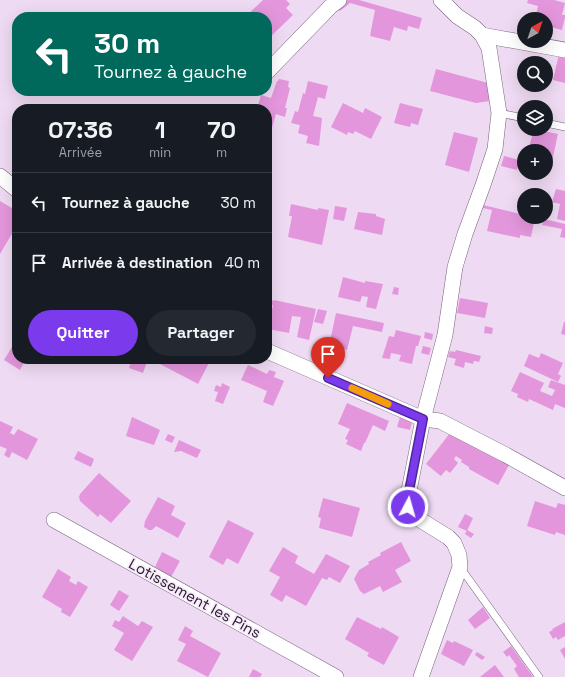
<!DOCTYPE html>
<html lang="fr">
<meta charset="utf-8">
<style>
:root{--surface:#171b24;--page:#242831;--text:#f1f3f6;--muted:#9ea1a6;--line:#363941;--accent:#7c3aed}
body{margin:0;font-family:"Space Grotesk",sans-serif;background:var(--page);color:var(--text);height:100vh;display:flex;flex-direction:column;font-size:15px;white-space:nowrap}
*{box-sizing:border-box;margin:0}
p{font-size:13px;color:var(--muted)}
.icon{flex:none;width:22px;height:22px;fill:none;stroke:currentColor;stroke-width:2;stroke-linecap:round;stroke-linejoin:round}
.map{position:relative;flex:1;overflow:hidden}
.panel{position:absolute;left:12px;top:104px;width:260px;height:260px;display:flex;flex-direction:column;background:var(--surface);border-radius:16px;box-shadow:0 4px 16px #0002}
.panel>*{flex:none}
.banner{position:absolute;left:12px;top:12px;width:260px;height:84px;border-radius:16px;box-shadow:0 4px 16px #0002;background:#00695c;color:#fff;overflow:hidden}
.needle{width:26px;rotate:40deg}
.tools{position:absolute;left:517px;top:12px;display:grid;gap:8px}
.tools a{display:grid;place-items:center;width:36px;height:36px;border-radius:50%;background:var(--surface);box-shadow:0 4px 16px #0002;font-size:20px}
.pin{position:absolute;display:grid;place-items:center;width:34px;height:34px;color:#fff;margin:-41px -17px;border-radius:50% 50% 50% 0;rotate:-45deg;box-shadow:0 0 4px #0007}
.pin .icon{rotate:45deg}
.me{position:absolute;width:44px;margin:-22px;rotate:6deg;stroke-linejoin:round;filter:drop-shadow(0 0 3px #0008)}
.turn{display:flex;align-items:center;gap:14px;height:84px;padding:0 16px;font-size:18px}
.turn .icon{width:52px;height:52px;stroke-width:2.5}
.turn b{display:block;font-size:28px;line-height:34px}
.eta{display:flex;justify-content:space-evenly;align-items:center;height:68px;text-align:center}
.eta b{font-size:24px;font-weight:600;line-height:28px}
.cta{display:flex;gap:8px;margin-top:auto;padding:8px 16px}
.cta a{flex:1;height:46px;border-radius:24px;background:var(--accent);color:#fff;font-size:16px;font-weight:600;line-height:46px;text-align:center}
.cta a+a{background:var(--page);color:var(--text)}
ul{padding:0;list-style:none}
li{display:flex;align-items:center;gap:12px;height:60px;padding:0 16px;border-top:1px solid var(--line)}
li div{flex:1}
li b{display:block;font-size:15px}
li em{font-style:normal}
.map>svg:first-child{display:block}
.building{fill:#e496dc}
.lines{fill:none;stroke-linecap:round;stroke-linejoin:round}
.service-casing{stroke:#76657a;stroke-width:8}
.minor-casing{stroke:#76657a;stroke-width:16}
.service{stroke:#fff;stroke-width:7}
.minor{stroke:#fff;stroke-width:15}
.route-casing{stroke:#51269a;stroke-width:10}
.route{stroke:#7c3aed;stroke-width:7}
.slow{stroke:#f59e0b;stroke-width:7}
.labels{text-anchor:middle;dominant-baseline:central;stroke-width:3.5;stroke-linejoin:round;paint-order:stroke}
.street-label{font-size:15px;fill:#272029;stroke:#f9e9fc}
</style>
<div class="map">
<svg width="565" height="677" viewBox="0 0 565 677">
<rect width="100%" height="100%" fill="#eedaf2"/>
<g class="building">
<path d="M263 0H286L290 4 286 8 293 15 267 40V17H245Z"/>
<path d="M345 0H359L422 18 419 29 408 26 407 31 394 27 390 41 370 36 375 10 350 3 340 11 337 7Z"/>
<path d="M528 0H554L565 3 562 15H565V17L562 30 546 26V19H535L538 6 527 3Z"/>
<path d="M559 54 565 55V83L553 80Z"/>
<path d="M436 69 488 83 490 101 476 103 430 91Z"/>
<path d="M279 79 289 81 288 87 290 88 285 108H287L285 117 276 114 269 138H267V109H257L261 95 271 98 277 81H278Z"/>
<path d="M308 81 328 86 325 99 318 97 313 116 322 118 319 146 306 143 308 136 298 133 300 125 291 123 295 111 298 112 303 93 305 94Z"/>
<path d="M343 103 363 113 365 108 382 117 371 139 355 131 353 134 348 132 347 135 331 127Z"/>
<path d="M400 103 423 109 418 125 411 123 410 127 394 123Z"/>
<path d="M534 129 558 134 551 166 546 165V151H528Z"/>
<path d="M454 132 478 138 469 172 445 165Z"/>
<path d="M504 156 519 160 517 170 501 166Z"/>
<path d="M556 189 565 191V221L557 219 560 204 552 202Z"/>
<path d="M0 201 17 211V225L0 254Z"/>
<path d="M291 204 318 210V208L329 210 322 245 288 237 292 216H289Z"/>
<path d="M479 204 524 215V217L535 218 531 237 520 235V238L487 231 492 210 478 207Z"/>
<path d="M335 206 347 208 344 221 333 219Z"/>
<path d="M358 212 376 214V216L385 219 382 235 354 229Z"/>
<path d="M544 219 565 224V238L560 237 562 229 542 225Z"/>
<path d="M343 277 365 283V281L383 284 376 309 366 307 368 297 362 296 360 302 338 297Z"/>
<path d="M394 287 399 288 398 295 392 294Z"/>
<path d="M460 298 488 303 485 318 457 313Z"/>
<path d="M267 299 274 301V300L316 309 309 340 297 337 301 317 292 316 289 333 268 329 273 305 267 304Z"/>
<path d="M318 309 327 311 323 324 314 322Z"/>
<path d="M336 313 384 323 382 332 353 326 347 350 329 346Z"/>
<path d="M564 322H565V335L561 334Z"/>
<path d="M485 326 493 328 492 334 484 333Z"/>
<path d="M396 330 421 336 418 346H416L412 364 399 361 401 355 391 353 390 359 382 358 389 336 394 337Z"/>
<path d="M425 332 433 334 432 340 424 338Z"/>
<path d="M17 339V359H26L20 370 4 360Z"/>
<path d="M423 346 431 348 429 355 421 353Z"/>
<path d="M456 350 481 356 479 362 474 361 473 364 465 362 464 368 454 365 456 359 448 357 450 351 455 352Z"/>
<path d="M541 353 563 363 558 374 561 376 558 382 524 366 529 354 539 358Z"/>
<path d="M132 359H148L143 373 129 368Z"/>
<path d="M162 359H206L210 361 198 384 160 364Z"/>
<path d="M248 365 267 374 269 370 276 372 274 377 284 381 273 406 263 402 267 391 241 380Z"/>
<path d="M520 372 544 383 540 391 552 396 555 390 548 387 551 380 565 385V408L555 404 553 410 529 399 528 402 517 397 518 394 511 391Z"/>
<path d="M222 383 230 387 223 404 215 401 218 392 214 391 216 385 221 387Z"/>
<path d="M347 403 389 421 385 431 373 425 365 443H364L361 451 346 444 348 440 345 439 350 429 338 424Z"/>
<path d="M132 417 160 430 154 445 126 436Z"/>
<path d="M400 417 412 422 410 430 397 427Z"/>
<path d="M0 421 13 427 10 433 14 435 18 429 38 439 27 460 12 452 9 458 4 455 7 449 0 446Z"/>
<path d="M450 433 466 443 468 440 481 447 479 450 509 465 498 485 469 469V467L461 462 462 460 456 456 454 459 458 463 450 473 446 470 441 476 426 464Z"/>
<path d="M168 434 175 437 172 443 165 440Z"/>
<path d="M179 440 201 450 197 458 181 451 174 452Z"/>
<path d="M78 451 94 459 91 467 74 459Z"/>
<path d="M99 473 131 501 111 523 100 514 98 517 80 501 79 497 80 494Z"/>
<path d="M158 497 175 506 171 515 186 523 178 538 156 526 152 530H149L144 527 145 521Z"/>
<path d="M323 498 360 508 352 537 319 528 321 518 318 517Z"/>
<path d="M535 501 556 508 558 503 565 505V535L556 532 555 535 527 526Z"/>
<path d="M465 514 473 518 467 531 458 527Z"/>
<path d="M228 520 254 533 238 564 227 558 223 565 209 557Z"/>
<path d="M467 530 474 534 471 538 465 534Z"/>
<path d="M401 542 411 561 395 570 402 582 383 592 380 586 364 594 360 591 354 579 359 570 369 564 368 562 381 555 380 553Z"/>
<path d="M283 547 298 556 295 563 314 574 326 554 350 566 340 583 329 577 327 580 322 578 306 606 286 595 282 602 270 595 280 577 269 571Z"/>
<path d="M162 552 180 561 170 579 157 572 159 569 155 567Z"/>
<path d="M58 569 71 577 69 581 76 585 78 581 88 587 70 617 61 612 62 609 42 597Z"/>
<path d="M119 590 129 596 119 611 110 605Z"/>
<path d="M483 607 490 618 475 629 468 620Z"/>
<path d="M123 616 138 626 142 621 153 627 132 661 114 650 124 633 112 626 115 620 119 622Z"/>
<path d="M357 617 381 629 382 627 399 637 384 665 367 656 369 653 345 639Z"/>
<path d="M565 622V636L558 640 556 637 553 639 549 632 553 630 552 629Z"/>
<path d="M185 626 193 631 190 636 221 653 208 677 177 661 186 644 178 640Z"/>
<path d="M447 640 453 643 454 641 473 650 464 666 441 654Z"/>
<path d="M511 646 531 674 533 677H519L514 669 517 666 509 655 507 657 503 652Z"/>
<path d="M565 647V659L560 650Z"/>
<path d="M477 652 485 657 482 660 475 655Z"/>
<path d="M495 665 504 677H480Z"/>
<path d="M253 669 262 674 260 677H249Z"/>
</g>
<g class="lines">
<g class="service-casing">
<g id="service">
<path d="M499 113 524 118"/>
<path d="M546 123 565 127"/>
<path d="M460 567 539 677"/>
</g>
</g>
<g class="minor-casing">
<g id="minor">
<path d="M482 35 565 50"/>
<path d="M267 72 331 6 339 0"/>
<path d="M0 176 17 190"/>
<path d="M267 351 423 419 440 421 506 455 565 488"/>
<path d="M54 520 336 677"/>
<path d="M421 677 460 567 459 555 454 543 448 537 414 516 407 507 408 496 423 419 445 335 455 267 465 234 483 185 495 149 499 113 489 48 482 35 475 28 457 16 441 0"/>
</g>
</g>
<use href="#service" class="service"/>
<use href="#minor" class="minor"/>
</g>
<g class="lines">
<g class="route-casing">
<path id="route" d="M328 378 423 419 408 496V507"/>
</g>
<use href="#route" class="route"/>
<path class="slow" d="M352 388 388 404"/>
</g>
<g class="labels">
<g class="street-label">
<text transform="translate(195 598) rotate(29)">Lotissement les Pins</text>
</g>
</g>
</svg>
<div class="tools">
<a><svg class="needle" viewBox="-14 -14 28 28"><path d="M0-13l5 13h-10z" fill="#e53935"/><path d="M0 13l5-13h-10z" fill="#9ea1a6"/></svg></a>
<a><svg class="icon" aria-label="search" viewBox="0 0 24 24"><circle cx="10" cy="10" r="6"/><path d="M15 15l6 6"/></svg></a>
<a><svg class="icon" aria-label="layers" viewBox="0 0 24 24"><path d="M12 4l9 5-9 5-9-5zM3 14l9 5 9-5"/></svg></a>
<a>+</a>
<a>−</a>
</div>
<div class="pin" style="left:328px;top:378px;background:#d93025"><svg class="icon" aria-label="arrive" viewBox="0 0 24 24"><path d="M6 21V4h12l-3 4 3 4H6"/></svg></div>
<svg class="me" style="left:408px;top:507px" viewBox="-20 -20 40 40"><circle r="17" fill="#7c3aed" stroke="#fff" stroke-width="3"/><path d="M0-11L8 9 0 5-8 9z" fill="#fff"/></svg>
<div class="banner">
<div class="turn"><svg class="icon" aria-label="left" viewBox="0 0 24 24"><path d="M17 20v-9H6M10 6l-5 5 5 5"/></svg><div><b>30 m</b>Tournez à gauche</div></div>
</div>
<section class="panel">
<div class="eta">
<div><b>07:36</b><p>Arrivée</p></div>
<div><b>1</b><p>min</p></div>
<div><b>70</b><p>m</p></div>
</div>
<ul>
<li><svg class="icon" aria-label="left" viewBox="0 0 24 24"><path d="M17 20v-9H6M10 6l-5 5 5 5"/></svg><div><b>Tournez à gauche</b></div><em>30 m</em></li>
<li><svg class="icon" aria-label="arrive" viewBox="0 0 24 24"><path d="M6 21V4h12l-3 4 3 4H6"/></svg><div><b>Arrivée à destination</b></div><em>40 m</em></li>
</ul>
<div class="cta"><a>Quitter</a><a>Partager</a></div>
</section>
</div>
